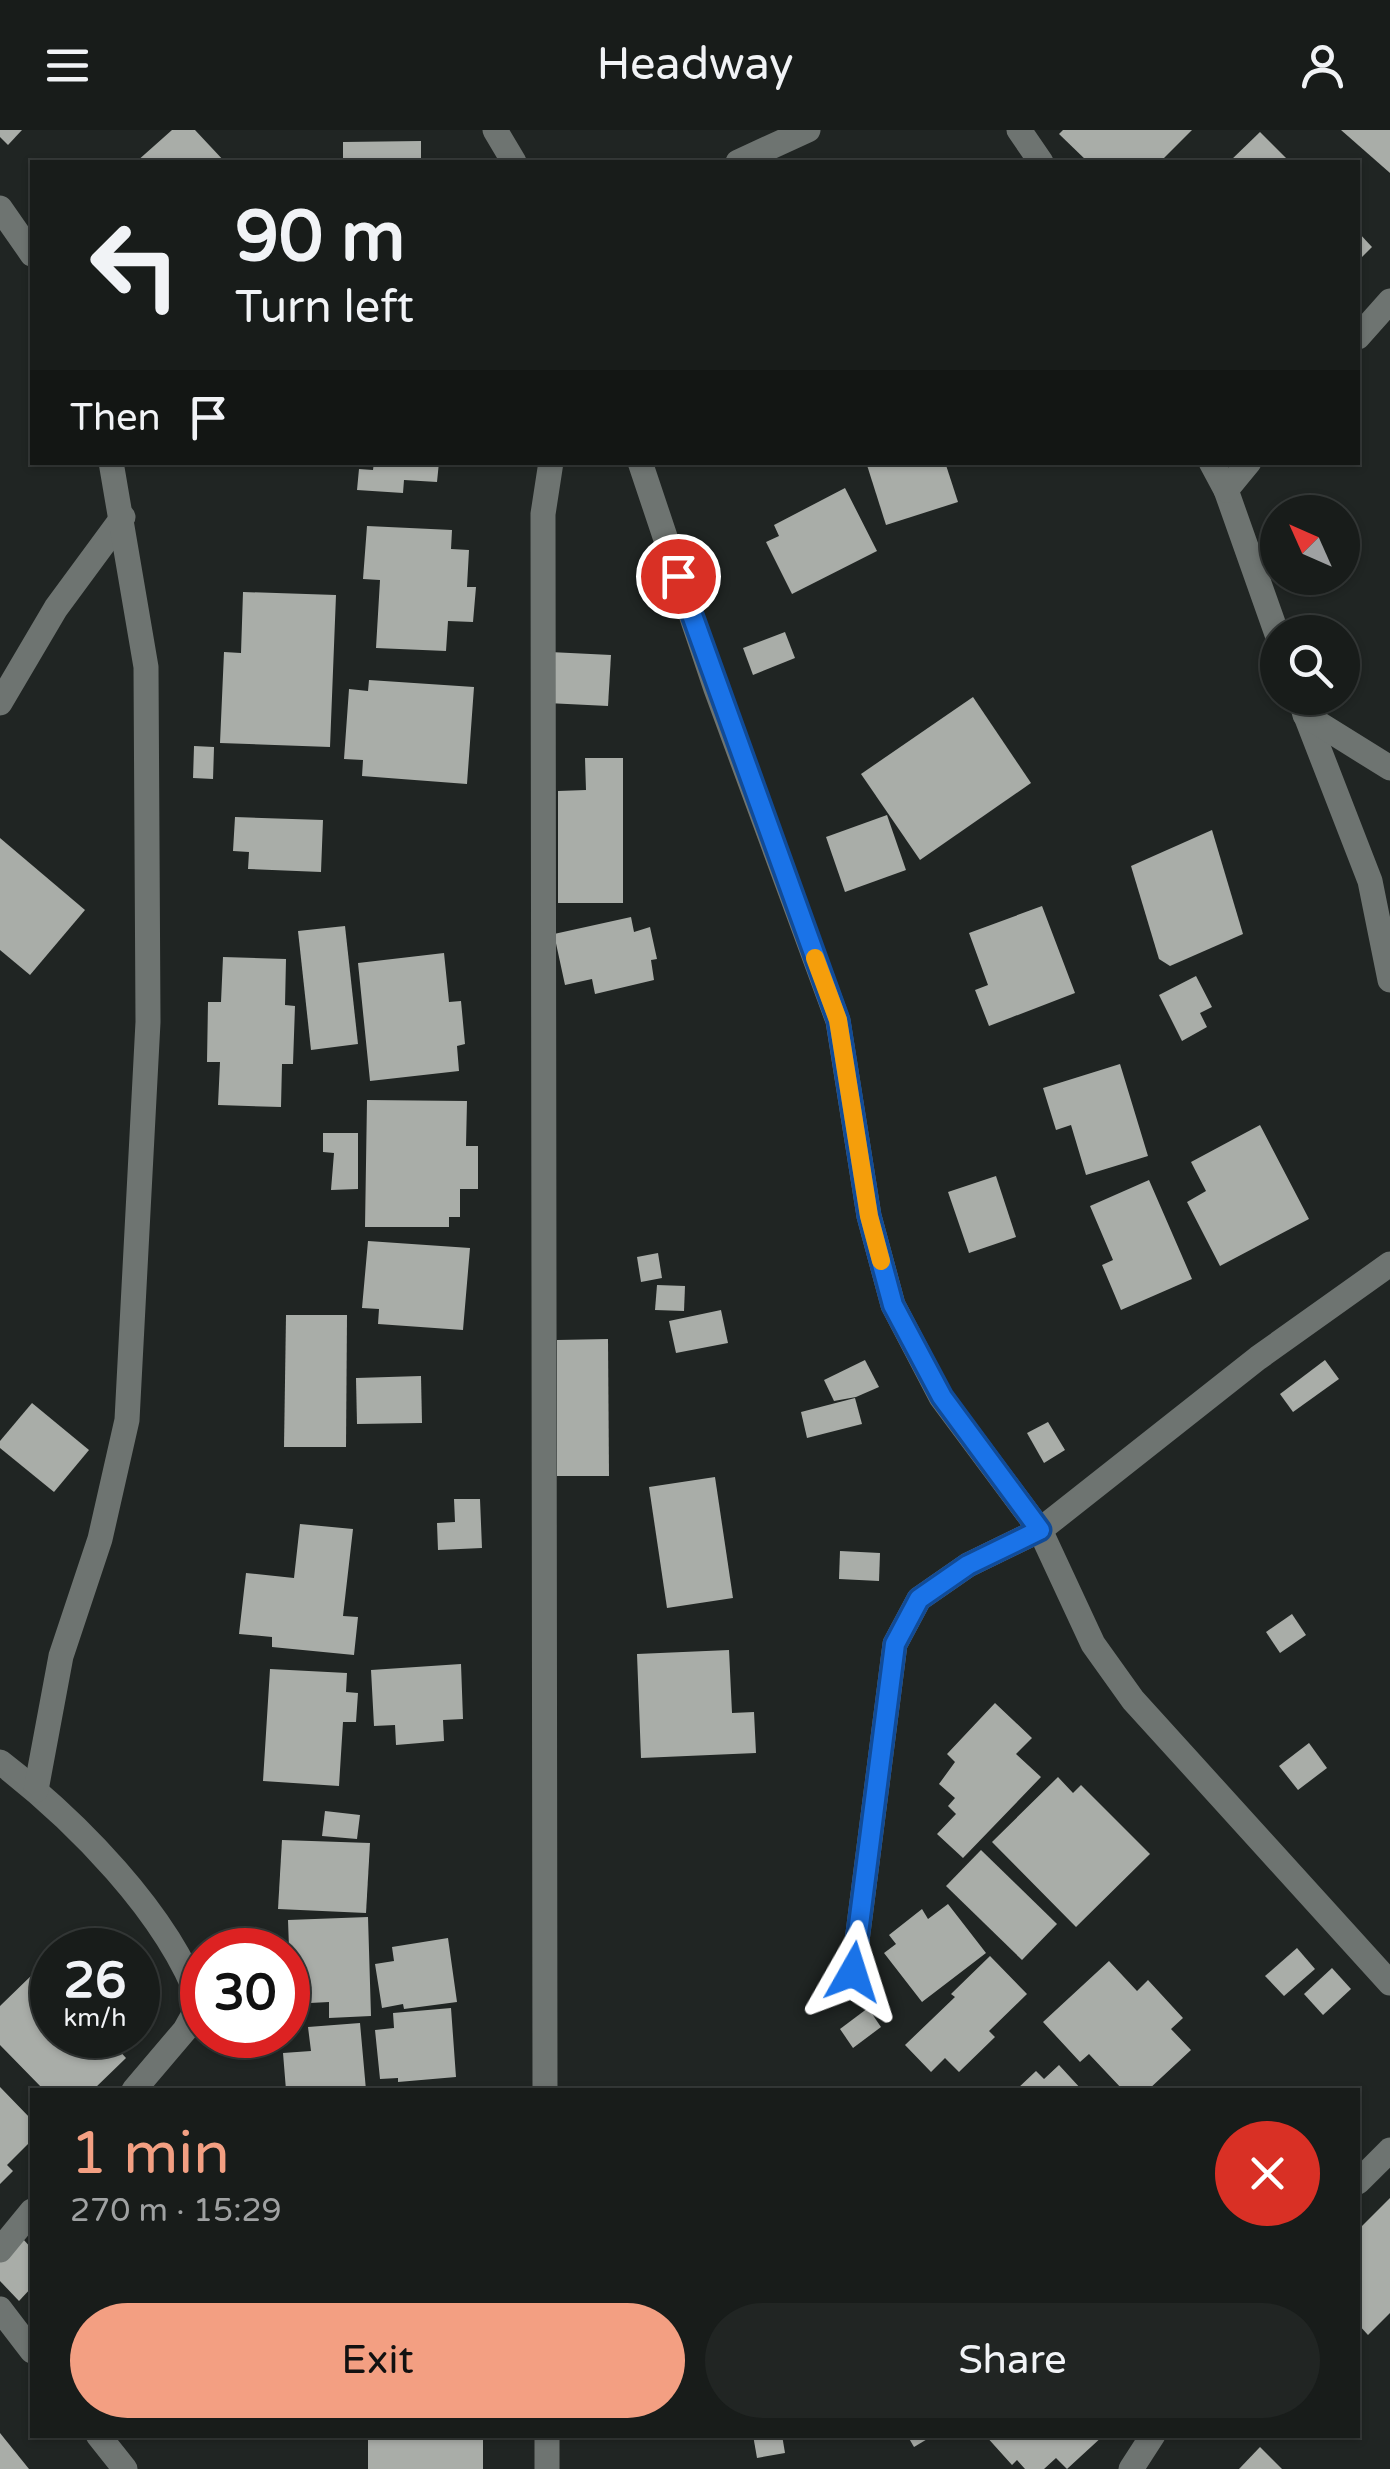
<!DOCTYPE html>
<meta charset="utf-8">
<style>
:root{--surface:#181c1a;--page:#212523;--text:#f1f3f6;--muted:#9fa1a2;--line:#363a39;--accent:#f39f82}
body{margin:0;font-family:"Varela Round",sans-serif;background:var(--page);color:var(--text);height:100vh;display:flex;flex-direction:column;font-size:38px;white-space:nowrap}
*{box-sizing:border-box;margin:0}
p{font-size:32px;color:var(--muted)}
.icon{flex:none;width:55px;height:55px;fill:none;stroke:currentColor;stroke-width:2;stroke-linecap:round;stroke-linejoin:round}
.map{position:relative;flex:1;overflow:hidden}
.side{position:absolute;left:30px;top:1958px;width:1330px;height:350px;display:flex;flex-direction:column;background:var(--surface);border-radius:0px;box-shadow:0 2px 8px #0004,0 0 0 2px var(--line)}
.side>*{flex:none}
.banner{position:absolute;left:30px;top:30px;width:1330px;height:305px;border-radius:0px;box-shadow:0 2px 8px #0004,0 0 0 2px var(--line);background:#181c1a;color:var(--text);overflow:hidden}
.needle{width:65px;rotate:315deg}
.buttons{position:absolute;left:1260px;top:365px;display:grid;gap:20px}
.buttons a{display:grid;place-items:center;width:100px;height:100px;border-radius:50%;background:var(--surface);box-shadow:0 2px 8px #0004,0 0 0 2px var(--line);font-size:50px}
.speed{position:absolute;left:30px;top:1798px;display:flex;gap:20px;font-size:50px;font-weight:700;text-align:center}
.speed>*{display:grid;place-content:center;width:130px;height:130px;border-radius:50%;background:var(--surface);box-shadow:0 2px 8px #0004,0 0 0 2px var(--line);line-height:1}
.speed small{font-size:25px;font-weight:400}
.speed .limit{border:15px solid #d22;background:#fff;color:#111}
.pin{position:absolute;display:grid;place-items:center;width:85px;height:85px;color:#fff;margin:-42px;border:5px solid #fff;border-radius:50%;box-shadow:0 2px 10px #0007}
.me{position:absolute;width:110px;margin:-55px;rotate:6deg;stroke-linejoin:round;filter:drop-shadow(0 0 8px #0008)}
.turn{display:flex;align-items:center;gap:35px;height:210px;padding:0 40px;font-size:45px}
.turn .icon{width:130px;height:130px;stroke-width:2.5}
.turn b{display:block;font-size:70px;line-height:85px}
.then{display:flex;align-items:center;height:95px;padding:0 40px;background:#0003;gap:20px;font-size:38px}
.round{display:grid;place-items:center;flex:none;width:105px;height:105px;border-radius:52px;background:var(--page)}
.overview{display:flex;align-items:center;justify-content:space-between;height:170px;padding:0 40px}
h1{font-size:60px;font-weight:600;line-height:75px;color:var(--accent)}
.action{display:flex;gap:20px;margin-top:auto;padding:20px 40px}
.action a{flex:1;height:115px;border-radius:60px;background:var(--accent);color:#111;font-size:40px;font-weight:600;line-height:115px;text-align:center}
.action a+a{background:var(--page);color:var(--text)}
header{display:flex;justify-content:space-between;align-items:center;height:130px;padding:0 40px;background:var(--surface);font-size:45px;font-weight:600}
.map>svg:first-child{display:block}
.building{fill:#a9ada8}
.lines{fill:none;stroke-linecap:round;stroke-linejoin:round}
.street{stroke:#6e7471;stroke-width:25}
.route-casing{stroke:#114b97;stroke-width:25}
.route{stroke:#1a73e8;stroke-width:18}
.slow{stroke:#f59e0b;stroke-width:18}
</style>
<header><svg class="icon" aria-label="menu" viewBox="0 0 24 24"><path d="M4 6h16M4 12h16M4 18h16"/></svg>Headway<svg class="icon" aria-label="person" viewBox="0 0 24 24"><circle cx="12" cy="8" r="4"/><path d="M4 21q1-7 8-7t8 7"/></svg></header>
<div class="map">
<svg width="1390" height="2339" viewBox="0 0 1390 2339">
<rect width="100%" height="100%" fill="#202523"/>
<g class="building">
<path d="M0 0H22L8 15 0 7Z"/>
<path d="M172 0H195L225 32H136Z"/>
<path d="M1063 0H1192L1160 32H1088L1059 4Z"/>
<path d="M1341 0H1390V43Z"/>
<path d="M1260 2 1290 32H1229Z"/>
<path d="M421 11V32H343V12Z"/>
<path d="M1358 102 1372 117 1358 131Z"/>
<path d="M374 332H439L437 352 404 350 403 363 357 360 359 339 373 340Z"/>
<path d="M866 332H945L958 372 886 395Z"/>
<path d="M845 358 877 421 792 464 766 412 779 406 774 395Z"/>
<path d="M367 396 452 400 451 419 469 420 467 457H476L473 492 448 491 446 521 376 518 380 450 363 449Z"/>
<path d="M243 462 336 465 330 617 220 613 224 522 241 523Z"/>
<path d="M785 502 795 528 753 545 743 518Z"/>
<path d="M550 522 611 525 608 576 547 573Z"/>
<path d="M369 550 474 557 467 654 362 646 363 630 344 629 349 559 368 561Z"/>
<path d="M973 567 1031 653 920 730 861 644Z"/>
<path d="M194 616 214 617 213 649 193 648Z"/>
<path d="M585 628H623V773H558V661L586 660Z"/>
<path d="M887 685 906 740 845 762 826 707Z"/>
<path d="M235 687 323 690 321 742 248 739 249 722 233 721Z"/>
<path d="M1212 700 1243 804 1170 836 1159 829 1131 736Z"/>
<path d="M0 708 85 780 30 845 0 820Z"/>
<path d="M1042 776 1075 863 989 896 975 860 988 855 969 803Z"/>
<path d="M631 787 634 802 650 797 657 829 651 830 654 850 595 864 592 849 565 855 554 804Z"/>
<path d="M345 796 358 914 311 920 298 801Z"/>
<path d="M444 823 449 872 461 871 465 914 457 916 459 941 370 951 358 833Z"/>
<path d="M223 827 286 829 285 875 295 876 293 934H282L281 977 218 975 220 932H207L208 872H221Z"/>
<path d="M1196 846 1212 877 1200 883 1207 897 1182 911 1159 865Z"/>
<path d="M1120 934 1148 1026 1086 1045 1071 995 1056 1000 1043 958Z"/>
<path d="M367 970 467 971 466 1016H478V1059H460V1087H449V1097H365Z"/>
<path d="M1260 995 1309 1089 1220 1136 1187 1072 1206 1061 1191 1032Z"/>
<path d="M323 1003H358V1059L331 1060 334 1023 323 1022Z"/>
<path d="M996 1046 1016 1107 969 1123 948 1062Z"/>
<path d="M1149 1050 1192 1149 1121 1180 1102 1135 1113 1130 1090 1076Z"/>
<path d="M368 1111 470 1118 463 1200 378 1194 379 1179 362 1178Z"/>
<path d="M658 1123 662 1148 641 1152 637 1127Z"/>
<path d="M657 1155 685 1156 684 1181 655 1180Z"/>
<path d="M721 1180 728 1213 676 1223 669 1191Z"/>
<path d="M286 1185H347L346 1317H284Z"/>
<path d="M608 1209 609 1346H557V1210Z"/>
<path d="M865 1230 879 1257 856 1267 834 1271 824 1250Z"/>
<path d="M1325 1230 1339 1249 1293 1282 1280 1264Z"/>
<path d="M421 1246 422 1293 357 1294 356 1248Z"/>
<path d="M855 1268 862 1294 807 1308 801 1282Z"/>
<path d="M32 1273 89 1320 54 1362 0 1318V1311Z"/>
<path d="M1048 1292 1065 1320 1044 1333 1027 1303Z"/>
<path d="M715 1347 733 1468 667 1478 649 1357Z"/>
<path d="M454 1369H480L482 1418 438 1420 437 1393 455 1392Z"/>
<path d="M300 1394 353 1399 343 1486 358 1487 354 1525 272 1517V1507L239 1504 246 1443 294 1448Z"/>
<path d="M840 1421 880 1423 879 1451 839 1449Z"/>
<path d="M1292 1484 1306 1505 1280 1523 1266 1502Z"/>
<path d="M729 1520 732 1583 754 1582 756 1623 641 1628 637 1524Z"/>
<path d="M461 1534 463 1589 443 1590 444 1611 396 1615 395 1595 374 1596 371 1540Z"/>
<path d="M270 1539 347 1543 346 1562 358 1563 356 1592H343L339 1656 263 1651Z"/>
<path d="M995 1573 1032 1608 1016 1624 1041 1647 963 1728 937 1704 956 1684 948 1676 955 1668 939 1654 955 1632 947 1624Z"/>
<path d="M1309 1613 1327 1638 1298 1660 1279 1636Z"/>
<path d="M1058 1647 1073 1663 1081 1655 1150 1724 1076 1797 992 1712Z"/>
<path d="M325 1681 360 1685 357 1709 322 1706Z"/>
<path d="M282 1710 370 1713 366 1783 278 1779Z"/>
<path d="M981 1720 1057 1794 1022 1830 946 1756Z"/>
<path d="M948 1774 986 1823 922 1872 884 1823 896 1814 889 1805 922 1779 928 1789Z"/>
<path d="M368 1787 371 1886 329 1888V1872L291 1874 288 1790Z"/>
<path d="M448 1808 457 1872 404 1879 403 1874 382 1878 375 1834 394 1831 392 1817Z"/>
<path d="M242 1809 250 1817 258 1811 265 1820H229Z"/>
<path d="M1297 1818 1315 1839 1284 1866 1265 1846Z"/>
<path d="M990 1826 1027 1864 989 1901 995 1907 959 1942 945 1928 931 1942 905 1915 955 1867 951 1864Z"/>
<path d="M1109 1831 1137 1861 1148 1850 1183 1888 1171 1899 1191 1920 1148 1960H1123L1089 1924 1080 1932 1043 1892Z"/>
<path d="M1332 1838 1351 1859 1323 1885 1304 1864Z"/>
<path d="M35 1842 52 1860V1905H105L126 1928 93 1960H44L0 1915V1876Z"/>
<path d="M451 1878 456 1947 398 1952V1948L380 1949 375 1900 394 1898 393 1883Z"/>
<path d="M868 1878 881 1897 853 1918 840 1899Z"/>
<path d="M360 1893 366 1960H286L283 1923 311 1921 308 1897Z"/>
<path d="M1059 1935 1082 1960H1016L1036 1941 1044 1949Z"/>
<path d="M0 1957 32 1990V2010L7 2035 13 2041 0 2054Z"/>
<path d="M1390 2068V2183L1368 2205 1358 2194V2100Z"/>
<path d="M23 2109 32 2119V2157L19 2171 0 2151V2131Z"/>
<path d="M0 2303 29 2339H0Z"/>
<rect x="368" y="2305" width="115" height="34"/>
<path d="M753 2305H782L785 2323 757 2328Z"/>
<path d="M907 2305H934L914 2317Z"/>
<path d="M985 2305H1104L1067 2339 1056 2328 1044 2339H1025L1017 2330 1012 2335Z"/>
<path d="M1260 2317 1282 2339H1239Z"/>
</g>
<g class="lines">
<g class="street">
<path d="M495 0 514 32"/>
<path d="M1019 0 1041 32"/>
<path d="M738 32 808 0"/>
<path d="M0 78 32 124"/>
<path d="M1358 207 1390 171"/>
<path d="M640 332 716 559 838 891 869 1086 893 1175 941 1267 1040 1400 1093 1514 1133 1570 1390 1853"/>
<path d="M1211 332 1226 360 1278 507"/>
<path d="M1226 360 1249 332"/>
<path d="M1299 568 1370 751 1390 850"/>
<path d="M0 573 56 478 123 387"/>
<path d="M1305 585 1390 638"/>
<path d="M0 1632C75 1690 168 1783 200 1873L185 1900 134 1960"/>
<path d="M36 1660 61 1526 100 1409 127 1290 148 892 146 537 111 332"/>
<path d="M853 1842 895 1514 919 1469 968 1435 1040 1400 1258 1228 1390 1134"/>
<path d="M545 1960 543 384 551 332"/>
<path d="M1358 2052 1390 2020"/>
<path d="M0 2120 32 2081"/>
<path d="M0 2179 32 2221"/>
<path d="M98 2305 125 2339"/>
<path d="M547 2305V2339"/>
<path d="M1131 2339 1153 2305"/>
</g>
</g>
<g class="lines">
<g class="route-casing">
<path id="route" d="M678 446 838 890 869 1086 893 1175 942 1267 1040 1400 968 1435 919 1469 895 1514 853 1842"/>
</g>
<use href="#route" class="route"/>
<path class="slow" d="M815 828 838 890 869 1086 881 1131"/>
</g>
</svg>
<div class="buttons">
<a><svg class="needle" viewBox="-14 -14 28 28"><path d="M0-13l5 13h-10z" fill="#e53935"/><path d="M0 13l5-13h-10z" fill="#9fa1a2"/></svg></a>
<a><svg class="icon" aria-label="search" viewBox="0 0 24 24"><circle cx="10" cy="10" r="6"/><path d="M15 15l6 6"/></svg></a>
</div>
<div class="speed"><div>26<small>km/h</small></div><div class="limit">30</div></div>
<div class="pin" style="left:678px;top:446px;background:#d93025"><svg class="icon" aria-label="arrive" viewBox="0 0 24 24"><path d="M6 21V4h12l-3 4 3 4H6"/></svg></div>
<svg class="me" style="left:853px;top:1842px" viewBox="-20 -20 40 40"><path d="M0-17L14 15 0 8-14 15z" fill="#1a73e8" stroke="#fff" stroke-width="4"/></svg>
<div class="banner">
<div class="turn"><svg class="icon" aria-label="left" viewBox="0 0 24 24"><path d="M17 20v-9H6M10 6l-5 5 5 5"/></svg><div><b>90 m</b>Turn left</div></div>
<div class="then">Then<svg class="icon" aria-label="arrive" viewBox="0 0 24 24"><path d="M6 21V4h12l-3 4 3 4H6"/></svg></div>
</div>
<section class="side">
<div class="overview"><div><h1>1 min</h1><p>270 m · 15:29</p></div><a class="round" style="background:#d93025;color:#fff"><svg class="icon" aria-label="close" viewBox="0 0 24 24"><path d="M6 6l12 12M18 6L6 18"/></svg></a></div>
<div class="action"><a>Exit</a><a>Share</a></div>
</section>
</div>
